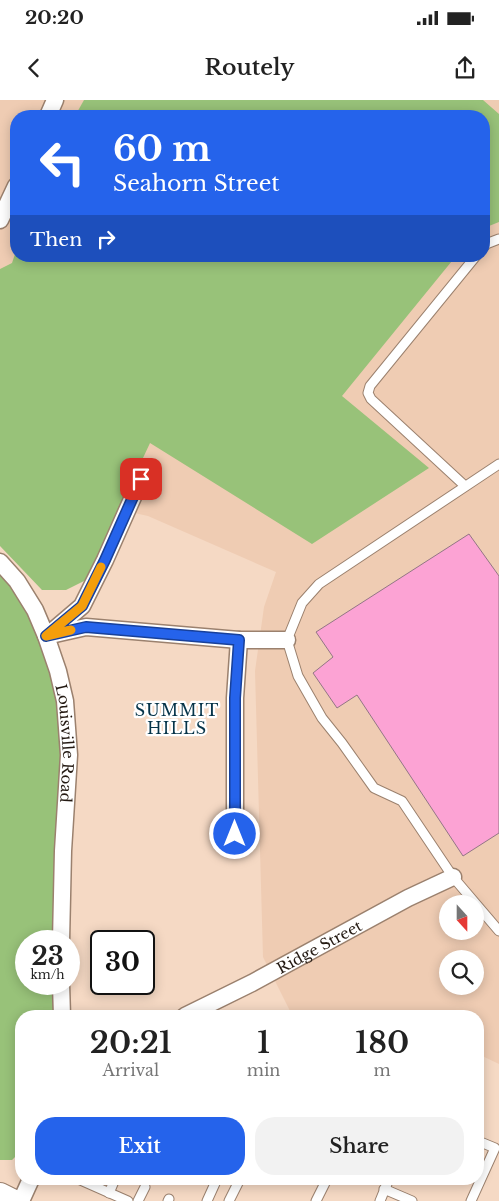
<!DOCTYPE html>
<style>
:root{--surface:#fff;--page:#f2f2f2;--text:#222;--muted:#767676;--accent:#2563eb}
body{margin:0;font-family:"Libre Baskerville",serif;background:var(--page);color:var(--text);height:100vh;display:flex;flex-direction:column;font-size:19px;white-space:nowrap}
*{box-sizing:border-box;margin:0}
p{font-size:16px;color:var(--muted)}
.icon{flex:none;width:28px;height:28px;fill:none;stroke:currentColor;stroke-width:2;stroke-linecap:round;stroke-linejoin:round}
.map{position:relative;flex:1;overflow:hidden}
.details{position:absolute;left:15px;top:910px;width:469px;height:175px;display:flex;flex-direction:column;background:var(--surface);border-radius:20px;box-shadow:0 2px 12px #0003}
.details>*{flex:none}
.banner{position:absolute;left:10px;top:10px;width:480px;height:152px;border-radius:20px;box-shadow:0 2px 12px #0003;background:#2563eb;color:#fff;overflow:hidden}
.needle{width:32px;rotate:159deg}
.fabs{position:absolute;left:439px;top:795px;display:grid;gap:10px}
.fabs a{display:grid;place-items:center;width:45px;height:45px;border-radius:50%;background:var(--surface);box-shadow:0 2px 12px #0003;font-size:25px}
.speed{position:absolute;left:15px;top:830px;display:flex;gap:10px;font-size:25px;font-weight:700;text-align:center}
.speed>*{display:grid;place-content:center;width:65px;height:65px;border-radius:50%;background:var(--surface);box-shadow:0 2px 12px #0003;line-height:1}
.speed small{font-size:12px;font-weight:400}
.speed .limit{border:2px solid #111;border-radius:8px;background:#fff;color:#111}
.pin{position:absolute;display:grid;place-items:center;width:42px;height:42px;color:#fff;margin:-21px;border-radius:10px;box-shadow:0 2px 8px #0006}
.me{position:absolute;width:55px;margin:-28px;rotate:0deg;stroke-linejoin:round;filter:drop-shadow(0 0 4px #0008)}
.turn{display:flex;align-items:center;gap:18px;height:105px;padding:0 20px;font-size:22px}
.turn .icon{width:65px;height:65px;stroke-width:2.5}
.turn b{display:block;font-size:35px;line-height:42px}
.then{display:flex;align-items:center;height:48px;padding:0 20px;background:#0003;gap:10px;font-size:19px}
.eta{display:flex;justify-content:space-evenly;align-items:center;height:85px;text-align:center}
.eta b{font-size:30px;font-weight:600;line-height:35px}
.button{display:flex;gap:10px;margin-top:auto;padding:10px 20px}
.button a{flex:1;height:58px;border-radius:20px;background:var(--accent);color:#fff;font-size:20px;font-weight:600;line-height:58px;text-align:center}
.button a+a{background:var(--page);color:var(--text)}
.status{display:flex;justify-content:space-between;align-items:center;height:35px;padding:0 25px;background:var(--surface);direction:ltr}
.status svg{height:14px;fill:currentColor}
header{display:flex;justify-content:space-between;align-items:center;height:65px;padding:0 20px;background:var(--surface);font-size:22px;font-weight:600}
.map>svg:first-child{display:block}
.built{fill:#efccb3;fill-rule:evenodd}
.green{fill:#98c279}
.building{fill:#fca3d4;stroke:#937685}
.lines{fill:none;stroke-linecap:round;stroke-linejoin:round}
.service-casing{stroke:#9b816e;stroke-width:11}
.minor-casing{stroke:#9b816e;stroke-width:19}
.secondary-casing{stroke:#9b816e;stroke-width:26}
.service{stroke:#fff;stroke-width:9}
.minor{stroke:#fff;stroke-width:16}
.secondary{stroke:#fff;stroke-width:24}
.route-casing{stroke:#184099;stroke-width:12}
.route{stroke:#2563eb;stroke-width:9}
.slow{stroke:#f59e0b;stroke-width:9}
.labels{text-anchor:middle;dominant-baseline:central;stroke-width:4.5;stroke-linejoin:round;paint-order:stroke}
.street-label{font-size:15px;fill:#241a13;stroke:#fff}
.neighbourhood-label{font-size:16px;letter-spacing:1px;fill:#063449;stroke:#fff}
</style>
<div class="status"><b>20:20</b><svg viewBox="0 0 49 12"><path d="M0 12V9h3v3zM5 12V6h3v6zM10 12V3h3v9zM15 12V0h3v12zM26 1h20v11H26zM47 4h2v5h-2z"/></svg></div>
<header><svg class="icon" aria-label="back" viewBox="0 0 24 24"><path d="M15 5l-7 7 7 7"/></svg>Routely<svg class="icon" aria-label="share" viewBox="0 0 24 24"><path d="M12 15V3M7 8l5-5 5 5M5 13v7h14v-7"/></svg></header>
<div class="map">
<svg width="499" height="1101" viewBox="0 0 499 1101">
<rect width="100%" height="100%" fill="#f5d9c4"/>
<path class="built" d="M0 0H499V964L478 954V916H302L291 913 263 857 255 571 264 507 276 472 148 416 116 409 66 490H42L0 441ZM16 16H484V156H16ZM448 804H475V831H448ZM448 859H475V886H448Z"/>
<g class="green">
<path d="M84 0H483L499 14V122L484 128V16H75Z"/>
<path d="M16 151V156H456L342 296 429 368 312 444 150 343 86 480 66 490H42L0 446V169L12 163Z"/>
<path d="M0 466 53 556 67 632 59 841H26V884H56L53 916H21V1051L12 1060H0Z"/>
</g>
<path class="building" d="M469 434 499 476V733L463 756 357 595 337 608 313 573 333 557 316 532Z"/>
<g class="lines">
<g class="service-casing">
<g id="service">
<path d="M484 147 486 144 499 139"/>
<path d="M499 364 319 484 302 503 287 540 298 576 322 618 342 643 374 688 402 701 453 777 499 831"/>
<path d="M465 386 371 299 368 293 370 286 476 156"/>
<path d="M78 1079 128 1101"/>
<path d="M384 1089 412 1101"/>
<path d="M109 1093 115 1079"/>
<path d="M138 1101 145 1087"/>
<path d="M168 1101 169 1099"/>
<path d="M207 1101 217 1079"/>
<path d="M229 1101 240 1079"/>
<path d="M316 1101 327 1079"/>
<path d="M380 1101 389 1079"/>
<path d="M471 1101 495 1048 478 1041"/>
</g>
</g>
<g class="minor-casing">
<g id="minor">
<path d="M48 16 55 0"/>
<path d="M0 120 16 86"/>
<path id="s1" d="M0 462 17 481 35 510 46 536 58 571 65 601 69 655 63 751 61 841"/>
<path d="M48 535 82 506 105 460 141 379"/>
<path d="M46 536 86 527 239 540H287"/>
<path d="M235 734V598L239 540"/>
<path d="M61 884 62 916"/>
<path id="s2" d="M185 916 252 883 408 798 453 777"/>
<path d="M21 1101 31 1079"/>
</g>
</g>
<g class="secondary-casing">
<path id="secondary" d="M0 1095 12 1101"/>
</g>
<use href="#service" class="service"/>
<use href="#minor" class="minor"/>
<use href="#secondary" class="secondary"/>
</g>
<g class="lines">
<g class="route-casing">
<path id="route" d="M141 379 105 460 82 506 46 536 86 527 239 540 235 598V734"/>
</g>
<use href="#route" class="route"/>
<path class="slow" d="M71 530 46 536 82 506 101 467"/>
</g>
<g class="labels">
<g class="street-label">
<text stroke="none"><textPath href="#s1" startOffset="198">Louisville Road</textPath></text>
<text stroke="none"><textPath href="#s2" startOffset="151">Ridge Street</textPath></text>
</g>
<g class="neighbourhood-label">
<text x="177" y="610">SUMMIT<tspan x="177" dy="18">HILLS</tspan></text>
</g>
</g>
</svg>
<div class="fabs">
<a><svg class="needle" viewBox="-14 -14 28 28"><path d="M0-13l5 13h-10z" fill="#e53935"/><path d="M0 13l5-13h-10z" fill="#767676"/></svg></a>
<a><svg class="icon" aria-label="search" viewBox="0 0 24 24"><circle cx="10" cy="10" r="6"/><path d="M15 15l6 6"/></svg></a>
</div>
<div class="speed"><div>23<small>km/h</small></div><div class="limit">30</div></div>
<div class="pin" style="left:141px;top:379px;background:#d93025"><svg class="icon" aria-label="arrive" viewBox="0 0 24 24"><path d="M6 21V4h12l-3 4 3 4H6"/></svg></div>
<svg class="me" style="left:235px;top:734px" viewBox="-20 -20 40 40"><circle r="17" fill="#2563eb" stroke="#fff" stroke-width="3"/><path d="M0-11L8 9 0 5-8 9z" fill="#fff"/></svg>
<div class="banner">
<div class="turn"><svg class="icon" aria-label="left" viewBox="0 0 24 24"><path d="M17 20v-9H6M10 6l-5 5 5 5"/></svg><div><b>60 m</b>Seahorn Street</div></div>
<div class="then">Then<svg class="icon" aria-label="right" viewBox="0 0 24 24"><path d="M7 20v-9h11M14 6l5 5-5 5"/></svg></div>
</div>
<section class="details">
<div class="eta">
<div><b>20:21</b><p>Arrival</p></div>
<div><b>1</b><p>min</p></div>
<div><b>180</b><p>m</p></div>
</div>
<div class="button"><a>Exit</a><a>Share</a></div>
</section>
</div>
